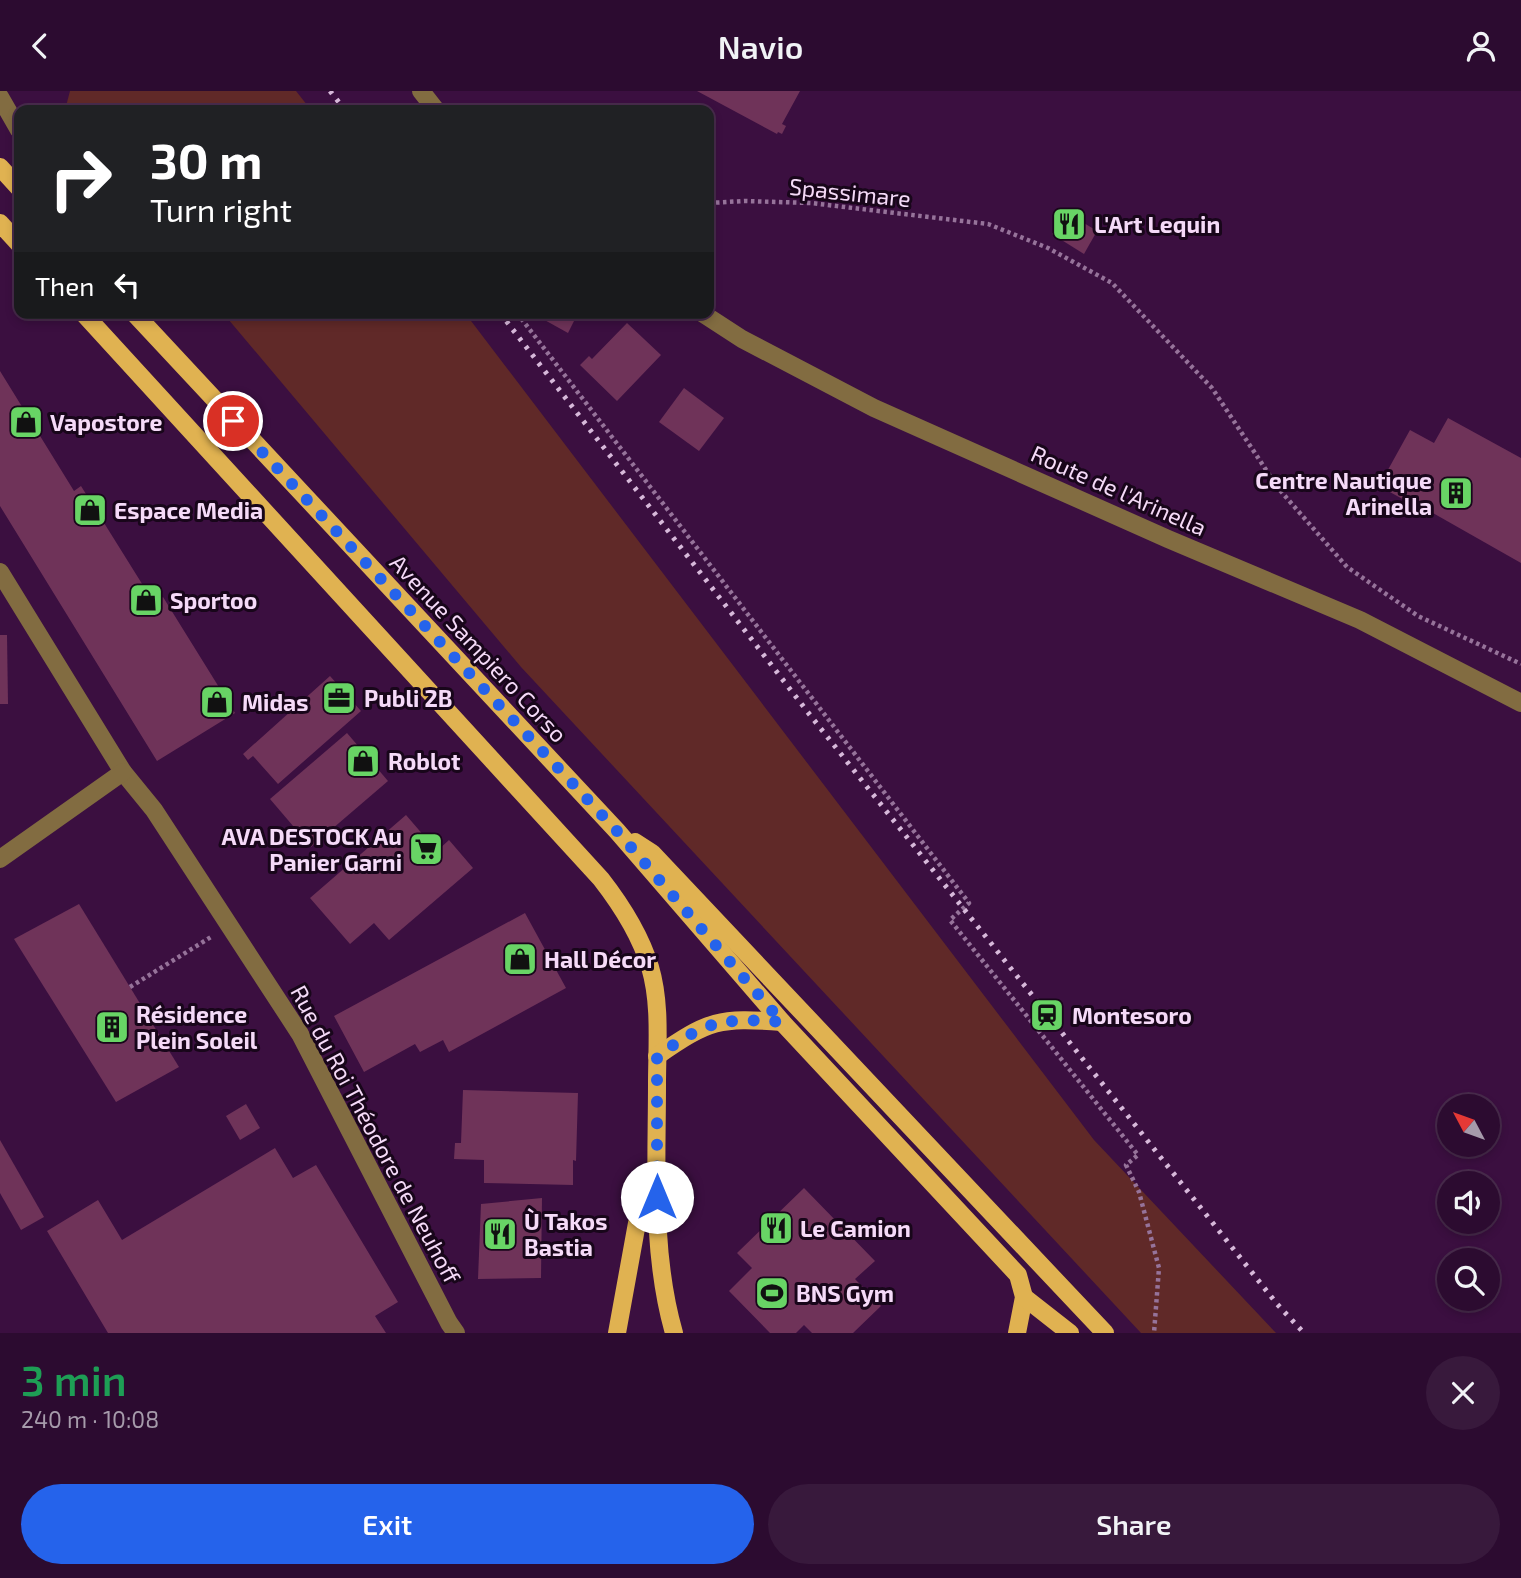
<!DOCTYPE html>
<meta charset="utf-8">
<style>
:root{--surface:#2c0b30;--page:#38193c;--text:#f1f3f6;--muted:#a69bab;--line:#482b4c;--accent:#2563eb}
body{margin:0;font-family:"Exo 2",sans-serif;background:var(--page);color:var(--text);height:100vh;display:flex;flex-direction:column;font-size:26px;white-space:nowrap}
*{box-sizing:border-box;margin:0}
p{font-size:23px;color:var(--muted)}
.icon{flex:none;width:38px;height:38px;fill:none;stroke:currentColor;stroke-width:2;stroke-linecap:round;stroke-linejoin:round}
.map{position:relative;height:1242px;overflow:hidden}
.drawer{display:flex;flex-direction:column;background:var(--surface);flex:1}
.drawer>*{flex:none}
.hud{position:absolute;left:14px;top:14px;width:700px;height:214px;border-radius:14px;box-shadow:0 4px 10px #0003,0 0 0 2px var(--line);background:#202124;color:#fff;overflow:hidden}
.needle{width:46px;rotate:311deg}
.tools{position:absolute;left:1437px;top:1003px;display:grid;gap:14px}
.tools a{display:grid;place-items:center;width:63px;height:63px;border-radius:50%;background:var(--surface);box-shadow:0 4px 10px #0003,0 0 0 2px var(--line);font-size:35px}
.pin{position:absolute;display:grid;place-items:center;width:60px;height:60px;color:#fff;margin:-30px;border:4px solid #fff;border-radius:50%;box-shadow:0 2px 7px #0007}
.me{position:absolute;width:77px;margin:-38px;rotate:0deg;stroke-linejoin:round;filter:drop-shadow(0 0 5px #0008)}
.turn{display:flex;align-items:center;gap:24px;height:147px;padding:0 21px;font-size:32px}
.turn .icon{width:91px;height:91px;stroke-width:2.5}
.turn b{display:block;font-size:49px;line-height:60px}
.then{display:flex;align-items:center;height:66px;padding:0 21px;background:#0003;gap:14px;font-size:26px}
.round{display:grid;place-items:center;flex:none;width:74px;height:74px;border-radius:37px;background:var(--page)}
.head{display:flex;align-items:center;justify-content:space-between;height:119px;padding:0 21px}
h1{font-size:42px;font-weight:600;line-height:52px;color:#1e9e55}
.primary-button{display:flex;gap:14px;margin-top:auto;padding:14px 21px}
.primary-button a{flex:1;height:80px;border-radius:42px;background:var(--accent);color:#fff;font-size:28px;font-weight:600;line-height:80px;text-align:center}
.primary-button a+a{background:var(--page);color:var(--text)}
header{display:flex;justify-content:space-between;align-items:center;height:91px;padding:0 21px;background:var(--surface);font-size:32px;font-weight:600}
.map>svg:first-child{display:block}
.green{fill:#602928}
.building{fill:#6f3359}
.lines{fill:none;stroke-linecap:round;stroke-linejoin:round}
.path{stroke:#96739a;stroke-width:4.5;stroke-dasharray:3.5 3.5;stroke-linecap:butt}
.minor{stroke:#826c41;stroke-width:18}
.major{stroke:#e0b251;stroke-width:18}
.rail{stroke:#d7b9da;stroke-width:5;stroke-dasharray:3.5 7;stroke-linecap:butt}
.route{stroke:#2563eb;stroke-width:12;stroke-dasharray:0 21.6}
.labels{text-anchor:middle;dominant-baseline:central;stroke-width:6;stroke-linejoin:round;paint-order:stroke}
.street-label{font-size:23px;fill:#f5daf8;stroke:#18061a}
.poi-label{font-size:23px;font-weight:bold;fill:#f5daf8;stroke:#18061a;text-anchor:start}
</style>
<header><svg class="icon" aria-label="back" viewBox="0 0 24 24"><path d="M15 5l-7 7 7 7"/></svg>Navio<svg class="icon" aria-label="person" viewBox="0 0 24 24"><circle cx="12" cy="8" r="4"/><path d="M4 21q1-7 8-7t8 7"/></svg></header>
<div class="map">
<svg width="1521" height="1242" viewBox="0 0 1521 1242">
<rect width="100%" height="100%" fill="#3b0f40"/>
<g class="green">
<path d="M70 0H296L311 19H65Z"/>
<path d="M223 222H465L1094 1049 1276 1242H1141L521 576Z"/>
</g>
<g class="building">
<path d="M697 0H800L782 33 786 35 782 43 778 41 777 43Z"/>
<path d="M1066 121 1097 140 1084 163 1052 143Z"/>
<path d="M532 222H573L577 224 568 242Z"/>
<path d="M627 232 661 264 617 310 580 274 589 265 592 268Z"/>
<path d="M0 280 74 400 81 395 154 512 163 506 235 622 157 670 0 415Z"/>
<path d="M684 297 724 327 699 360 659 331Z"/>
<path d="M1448 327 1521 367V472L1410 409 1408 411 1379 395 1410 339 1434 352Z"/>
<path d="M0 544H7L8 613H0Z"/>
<path d="M330 585 361 620 278 693 253 665 248 669 243 663Z"/>
<path d="M347 642 388 690 311 756 270 708Z"/>
<path d="M406 724 437 760 449 749 473 777 389 849 374 832 350 853 310 807Z"/>
<path d="M79 813 179 976 116 1011 14 848Z"/>
<path d="M525 822 566 897 449 961 443 949 420 961 415 953 364 981 334 925Z"/>
<path d="M463 999 578 1002 576 1070 573 1069V1094L484 1092V1069L454 1068 455 1052H461Z"/>
<path d="M246 1013 260 1037 240 1049 226 1025Z"/>
<path d="M0 1049 44 1126 21 1139 0 1102Z"/>
<path d="M275 1057 293 1087 316 1074 398 1211 375 1225 386 1242H108L47 1140 98 1109 122 1149Z"/>
<path d="M804 1097 875 1170 855 1188 881 1215 853 1242H812L804 1234 796 1242H770L729 1200 752 1177 737 1162Z"/>
<path d="M542 1107 541 1187 478 1188 481 1113Z"/>
</g>
<g class="lines">
<g class="path">
<path d="M709 112 744 110 811 112 988 133 1048 157 1112 192 1212 297 1278 397 1347 476 1418 525 1521 573"/>
<path d="M517 222 969 812 950 829 1138 1064 1126 1074 1139 1101 1159 1177 1154 1242"/>
<path d="M130 896 211 846"/>
</g>
<g class="minor">
<path d="M421 0 436 19"/>
<path d="M0 6 19 39"/>
<path d="M702 222 742 248 874 317 1168 448 1360 529 1521 612"/>
<path d="M0 481 123 681 154 719 300 943 449 1232 456 1242"/>
<path d="M0 768 123 681"/>
</g>
<g class="major">
<path d="M0 76 19 97"/>
<path d="M0 132 19 153"/>
<path d="M83 222 601 788C622 815 640 843 650 876 661 913 657 955 657 993 657 1075 651 1162 674 1242"/>
<path d="M134 222 617 740 782 931 1018 1184 1024 1206 1017 1242"/>
<path d="M635 751 652 762 1105 1242"/>
<path d="M657 965C709 929 719 926 782 931"/>
<path d="M1024 1206 1070 1242"/>
<path d="M617 1242 637 1132 657 1106"/>
</g>
<g class="rail">
<path d="M330 0 345 19"/>
<path d="M500 222 810 624 1277 1213 1304 1242"/>
</g>
</g>
<g class="lines">
<path class="route" d="M233 330 617 740 782 931C719 927 709 929 657 965V1106"/>
</g>
<defs>
<g id="restaurant-square" transform="scale(1.75)"><rect x="-9" y="-9" width="18" height="18" rx="4" fill="#68d465" stroke="#18061a"/><path d="M-5-6h1v4h1v-4h1v4h1v-4h1v5L-1.5 .5V6h-2V.5L-5-1ZM5-6V6H3V1.5H1.5Q1.5-4 5-6Z" fill="#111"/></g>
<g id="shop-square" transform="scale(1.75)"><rect x="-9" y="-9" width="18" height="18" rx="4" fill="#68d465" stroke="#18061a"/><path d="M-5-2.5h2.3a2.7 3.5 0 0 1 5.4 0H5L5.5 6h-11ZM-1.5-2.5h3a1.5 2.3 0 0 0-3 0Z" fill="#111"/></g>
<g id="building-square" transform="scale(1.75)"><rect x="-9" y="-9" width="18" height="18" rx="4" fill="#68d465" stroke="#18061a"/><path d="M-4-6H4V6H1V3H-1V6H-4ZM-2.5-4.3h1.7v1.8h-1.7ZM.8-4.3h1.7v1.8H.8ZM-2.5-1h1.7V.8h-1.7ZM.8-1h1.7V.8H.8Z" fill="#111"/></g>
<g id="office-square" transform="scale(1.75)"><rect x="-9" y="-9" width="18" height="18" rx="4" fill="#68d465" stroke="#18061a"/><path d="M-6-3h4V-5.5h4V-3h4V5H-6ZM-1-4.5V-3h2v-1.5ZM-6 0V1H6V0Z" fill="#111"/></g>
<g id="supermarket-square" transform="scale(1.75)"><rect x="-9" y="-9" width="18" height="18" rx="4" fill="#68d465" stroke="#18061a"/><path d="M-6-5.5h2.5l.6 2H6L4.5 2H-2.5L-4.4-4H-6ZM-1.5 3.2a1.3 1.3 0 1 0 .1 0ZM3 3.2a1.3 1.3 0 1 0 .1 0Z" fill="#111"/></g>
<g id="station-square" transform="scale(1.75)"><rect x="-9" y="-9" width="18" height="18" rx="4" fill="#68d465" stroke="#18061a"/><path d="M-3-6H3Q5-6 5-4V2Q5 4 3 4L4.5 6H3L1.5 4h-3L-3 6H-4.5L-3 4Q-5 4-5 2V-4Q-5-6-3-6ZM-3.5-4v3h7v-3ZM-3.5 1v1.5H-2V1ZM2 1v1.5H3.5V1Z" fill="#111"/></g>
<g id="stadium-square" transform="scale(1.75)"><rect x="-9" y="-9" width="18" height="18" rx="4" fill="#68d465" stroke="#18061a"/><path d="M0-5a6.5 5 0 1 0 0 10a6.5 5 0 1 0 0-10ZM-3.5-1.8h7v3.6h-7Z" fill="#111"/></g>
</defs>
<g fill-rule="evenodd">
<use href="#restaurant-square" x="1069" y="133"/>
<use href="#shop-square" x="26" y="331"/>
<use href="#building-square" x="1456" y="402"/>
<use href="#shop-square" x="90" y="419"/>
<use href="#shop-square" x="146" y="509"/>
<use href="#office-square" x="339" y="607"/>
<use href="#shop-square" x="217" y="611"/>
<use href="#shop-square" x="363" y="670"/>
<use href="#supermarket-square" x="426" y="758"/>
<use href="#shop-square" x="520" y="868"/>
<use href="#station-square" x="1047" y="924"/>
<use href="#building-square" x="112" y="936"/>
<use href="#restaurant-square" x="776" y="1137"/>
<use href="#restaurant-square" x="500" y="1143"/>
<use href="#stadium-square" x="772" y="1202"/>
</g>
<g class="labels">
<g class="street-label">
<text transform="translate(850 101) rotate(6)">Spassimare</text>
<text transform="translate(1119 399) rotate(24)">Route de l'Arinella</text>
<text transform="translate(479 557) rotate(47)">Avenue Sampiero Corso</text>
<text transform="translate(376 1043) rotate(62)">Rue du Roi Théodore de Neuhoff</text>
</g>
<g class="poi-label">
<text x="1094" y="133">L'Art Lequin</text>
<text x="50" y="331">Vapostore</text>
<text x="1432" y="389" text-anchor="end">Centre Nautique<tspan x="1432" dy="26">Arinella</tspan></text>
<text x="114" y="419">Espace Media</text>
<text x="170" y="509">Sportoo</text>
<text x="364" y="607">Publi 2B</text>
<text x="242" y="611">Midas</text>
<text x="388" y="670">Roblot</text>
<text x="402" y="745" text-anchor="end">AVA DESTOCK Au<tspan x="402" dy="26">Panier Garni</tspan></text>
<text x="544" y="868">Hall Décor</text>
<text x="136" y="923">Résidence<tspan x="136" dy="26">Plein Soleil</tspan></text>
<text x="1072" y="924">Montesoro</text>
<text x="524" y="1130">Ù Takos<tspan x="524" dy="26">Bastia</tspan></text>
<text x="800" y="1137">Le Camion</text>
<text x="796" y="1202">BNS Gym</text>
</g>
</g>
</svg>
<div class="tools">
<a><svg class="needle" viewBox="-14 -14 28 28"><path d="M0-13l5 13h-10z" fill="#e53935"/><path d="M0 13l5-13h-10z" fill="#a69bab"/></svg></a>
<a><svg class="icon" aria-label="sound" viewBox="0 0 24 24"><path d="M4 9h4l5-4v14l-5-4H4zM17 9q2 3 0 6"/></svg></a>
<a><svg class="icon" aria-label="search" viewBox="0 0 24 24"><circle cx="10" cy="10" r="6"/><path d="M15 15l6 6"/></svg></a>
</div>
<div class="pin" style="left:233px;top:330px;background:#d93025"><svg class="icon" aria-label="arrive" viewBox="0 0 24 24"><path d="M6 21V4h12l-3 4 3 4H6"/></svg></div>
<svg class="me" style="left:657px;top:1106px" viewBox="-20 -20 40 40"><circle r="19" fill="#fff"/><path d="M0-13L10 11 0 6-10 11z" fill="#2563eb"/></svg>
<div class="hud">
<div class="turn"><svg class="icon" aria-label="right" viewBox="0 0 24 24"><path d="M7 20v-9h11M14 6l5 5-5 5"/></svg><div><b>30 m</b>Turn right</div></div>
<div class="then">Then<svg class="icon" aria-label="left" viewBox="0 0 24 24"><path d="M17 20v-9H6M10 6l-5 5 5 5"/></svg></div>
</div>
</div>
<section class="drawer">
<div class="head"><div><h1>3 min</h1><p>240 m · 10:08</p></div><a class="round"><svg class="icon" aria-label="close" viewBox="0 0 24 24"><path d="M6 6l12 12M18 6L6 18"/></svg></a></div>
<div class="primary-button"><a>Exit</a><a>Share</a></div>
</section>
